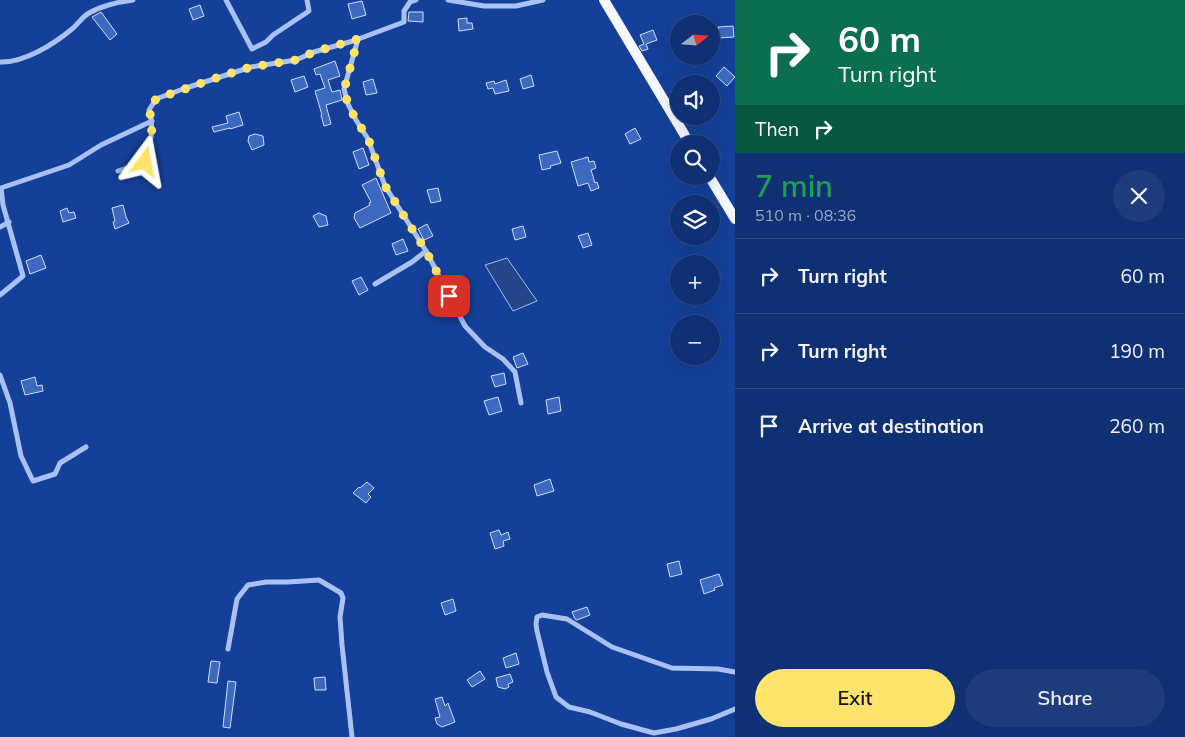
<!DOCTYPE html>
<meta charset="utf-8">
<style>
:root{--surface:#103074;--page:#1e3c7c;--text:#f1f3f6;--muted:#9ca9c5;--line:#304b86;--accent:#ffe46b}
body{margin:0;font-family:Mulish,sans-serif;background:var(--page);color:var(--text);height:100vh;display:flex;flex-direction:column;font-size:19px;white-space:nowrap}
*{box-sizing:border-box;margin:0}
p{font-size:16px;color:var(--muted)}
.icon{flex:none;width:28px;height:28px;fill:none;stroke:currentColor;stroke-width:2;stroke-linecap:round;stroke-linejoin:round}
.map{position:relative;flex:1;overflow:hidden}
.panel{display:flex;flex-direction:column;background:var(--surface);width:450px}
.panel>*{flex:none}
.banner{background:#0b6e4f;color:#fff;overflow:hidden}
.needle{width:32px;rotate:73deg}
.controls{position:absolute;left:670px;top:15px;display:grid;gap:10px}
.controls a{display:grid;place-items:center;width:50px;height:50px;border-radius:50%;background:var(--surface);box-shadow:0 5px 20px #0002,0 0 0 1px var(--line);font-size:25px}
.pin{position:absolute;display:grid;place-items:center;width:42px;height:42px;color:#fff;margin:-21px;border-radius:10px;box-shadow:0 2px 8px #0006}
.me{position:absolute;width:55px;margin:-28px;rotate:13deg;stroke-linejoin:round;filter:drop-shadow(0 0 4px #0008)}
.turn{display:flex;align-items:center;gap:18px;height:105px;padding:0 20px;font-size:22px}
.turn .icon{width:65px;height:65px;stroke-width:2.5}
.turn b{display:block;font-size:35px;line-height:42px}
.then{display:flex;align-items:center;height:48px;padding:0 20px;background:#0003;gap:10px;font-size:19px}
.round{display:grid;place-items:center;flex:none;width:52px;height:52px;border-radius:26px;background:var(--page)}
.overview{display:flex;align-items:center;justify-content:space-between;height:85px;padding:0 20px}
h1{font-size:30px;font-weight:600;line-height:38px;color:#1e9e55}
.cta{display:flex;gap:10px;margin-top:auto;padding:10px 20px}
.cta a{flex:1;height:58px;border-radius:30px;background:var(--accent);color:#111;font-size:20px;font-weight:600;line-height:58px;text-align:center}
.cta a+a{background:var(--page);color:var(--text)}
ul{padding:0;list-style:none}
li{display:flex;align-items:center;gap:15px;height:75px;padding:0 20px;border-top:1px solid var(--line)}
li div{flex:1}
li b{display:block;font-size:19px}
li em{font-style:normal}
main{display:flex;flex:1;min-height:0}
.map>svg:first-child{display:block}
.water{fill:#254589;stroke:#9bbbf6}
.building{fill:#3d69c1;stroke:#d1e0fd}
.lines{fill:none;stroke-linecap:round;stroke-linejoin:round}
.minor{stroke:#a9c2f3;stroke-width:5}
.primary{stroke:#f5f8ff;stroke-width:10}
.route{stroke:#ffe46b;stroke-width:9;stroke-dasharray:0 16.2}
</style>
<main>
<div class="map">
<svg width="735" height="737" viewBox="0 0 735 737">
<rect width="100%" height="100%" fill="#15409a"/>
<path class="water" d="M507 258 537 301 513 311 485 265Z"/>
<g class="building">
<path d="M362 1 366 15 352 19 348 4Z"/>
<path d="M200 5 204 16 193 20 189 9Z"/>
<path d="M101 12 117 34 110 40 92 17Z"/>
<path d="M409 12H423V22L408 21Z"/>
<path d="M467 18V23H472L473 29 459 31 458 19Z"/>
<path d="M733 26 734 37 718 38V27Z"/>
<path d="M653 30 657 40 646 44 648 49 642 51 639 46 644 44 640 35Z"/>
<path d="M335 61 340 76 328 80 332 92 340 90 342 100 326 105 331 124 324 126 321 115H322L315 91 325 88 320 74 316 75 314 69Z"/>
<path d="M724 67 735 77 727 86 716 76Z"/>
<path d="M531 75 534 86 523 89 520 79Z"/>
<path d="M304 76 308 87 295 92 291 80Z"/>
<path d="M373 79 377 93 366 95 363 82Z"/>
<path d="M506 80 509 91 495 94 493 88 488 89 486 83 494 81 495 84Z"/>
<path d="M239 112 243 125 230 129V128L214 132 212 127 228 123 226 116Z"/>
<path d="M635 128 641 139 630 144 625 134Z"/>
<path d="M255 134 263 136 264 145 252 150 248 141 249 136Z"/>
<path d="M363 148 369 165 359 169 353 152Z"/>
<path d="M557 151 561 163 550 166 551 168 542 170 539 155Z"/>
<path d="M588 157 589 162 594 161 596 168 591 170 595 183 597 182 599 188 591 191 588 183 578 186 571 162Z"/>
<path d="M376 178 391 213 360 228 354 218 355 213 370 205 369 203 371 202 362 185Z"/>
<path d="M438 188 441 201 431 203 427 190Z"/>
<path d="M123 205 126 217 129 223 115 229 113 222 115 221 112 208Z"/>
<path d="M67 208 69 213 74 212 76 218 63 222 60 211Z"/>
<path d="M319 213 326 216 328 225 319 227 313 216Z"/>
<path d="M427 224 433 236 424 240 418 229Z"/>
<path d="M523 226 526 237 515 240 512 229Z"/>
<path d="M588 233 592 245 583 248 578 236Z"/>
<path d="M403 239 408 251 396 255 392 244Z"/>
<path d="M41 255 46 268 30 274 26 261Z"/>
<path d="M361 277 368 290 359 295 352 281Z"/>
<path d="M523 353 528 364 517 368 513 357Z"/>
<path d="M504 373 506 384 495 387 491 376Z"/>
<path d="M35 377 37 386 42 385 43 391 25 395 21 381Z"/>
<path d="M498 397 502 411 489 415 484 401Z"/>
<path d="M559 397 561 411 548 414 546 400Z"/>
<path d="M550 479 554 491 537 496 534 485Z"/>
<path d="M367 482 374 488 368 494 371 497 366 503 353 493 359 487 360 488Z"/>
<path d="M499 530 501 535 508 532 510 539 503 541 504 546 495 549 490 533Z"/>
<path d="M679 561 682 574 670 577 667 564Z"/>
<path d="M719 574 723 585 714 588 715 590 704 594 700 580Z"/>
<path d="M453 599 456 611 445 615 441 603Z"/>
<path d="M587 607 590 615 577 620 575 619 572 612Z"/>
<path d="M516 653 519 664 506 668 503 658Z"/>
<path d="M211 661 220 662 217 683 208 682Z"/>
<path d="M480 671 485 679 472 687 467 680Z"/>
<path d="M510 674 513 682 508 684 509 687 505 689 498 687 496 678Z"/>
<path d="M325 677 326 690H315L314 678Z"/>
<path d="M228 681 236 682 230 728 223 727Z"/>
<path d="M442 697 445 706 448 703 455 722 442 727 437 724 435 718 440 717 435 699Z"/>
</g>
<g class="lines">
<g class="minor">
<path d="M226 0 252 49 266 42 273 35 309 11 307 0"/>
<path d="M448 0 484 6H516L543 0"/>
<path d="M358 39 344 89 348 104 356 120 368 139 385 186 426 251 412 262 375 284"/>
<path d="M0 62C24 63 54 44 72 29 78 24 82 17 89 13 103 5 118 2 133 0"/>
<path d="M118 171 145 162C150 142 155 130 149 110L156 99 183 89 251 67 296 60 314 52 353 41 404 22V11L410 2 416 0"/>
<path d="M0 227 9 222"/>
<path d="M426 251 465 326 485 347 503 359 515 372 521 403"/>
<path d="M0 295 23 276 3 205 1 188 69 165 101 145 152 121"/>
<path d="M0 375 10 403 21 456 33 481 55 474 60 463 86 447"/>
<path d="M228 649 237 599 248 585 266 582H288L319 580 341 593 343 598 340 617 342 645 352 737"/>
<path d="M735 672 718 669 672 668 612 647 567 619 542 615 537 617 536 624 537 631 547 672 556 697 569 707 590 712 621 724 654 733 676 729 711 719 735 709"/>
</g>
<g class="primary">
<path d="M604 0 690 144"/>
<path d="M709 176 735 219"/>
</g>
</g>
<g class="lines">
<path class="route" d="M145 162C150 142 155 130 149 110L156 99 225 75 251 67 296 60 314 52 358 39 344 90 348 104 356 120 368 138 385 186 426 251 449 296"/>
</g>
</svg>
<div class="controls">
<a><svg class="needle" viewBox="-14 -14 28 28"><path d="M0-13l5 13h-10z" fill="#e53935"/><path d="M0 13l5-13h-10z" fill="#9ca9c5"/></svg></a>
<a><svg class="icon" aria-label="sound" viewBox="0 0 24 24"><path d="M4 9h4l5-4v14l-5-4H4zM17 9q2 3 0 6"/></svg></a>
<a><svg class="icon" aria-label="search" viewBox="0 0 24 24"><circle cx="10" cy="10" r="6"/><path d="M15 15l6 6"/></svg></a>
<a><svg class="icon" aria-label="layers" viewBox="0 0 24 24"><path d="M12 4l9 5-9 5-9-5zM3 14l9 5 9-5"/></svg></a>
<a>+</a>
<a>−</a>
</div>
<div class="pin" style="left:449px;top:296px;background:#d93025"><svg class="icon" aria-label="arrive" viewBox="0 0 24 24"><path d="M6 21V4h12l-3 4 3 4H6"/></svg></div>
<svg class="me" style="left:145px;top:162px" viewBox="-20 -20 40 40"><path d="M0-17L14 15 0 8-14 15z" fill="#ffe46b" stroke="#fff" stroke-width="4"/></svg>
</div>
<section class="panel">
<div class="banner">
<div class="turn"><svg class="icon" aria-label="right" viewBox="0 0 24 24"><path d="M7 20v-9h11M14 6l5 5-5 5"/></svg><div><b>60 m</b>Turn right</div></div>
<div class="then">Then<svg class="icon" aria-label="right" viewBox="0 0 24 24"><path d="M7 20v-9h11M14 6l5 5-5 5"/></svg></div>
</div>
<div class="overview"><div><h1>7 min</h1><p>510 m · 08:36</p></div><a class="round"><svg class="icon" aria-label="close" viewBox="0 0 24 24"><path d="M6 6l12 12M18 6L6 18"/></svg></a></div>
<ul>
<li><svg class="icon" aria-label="right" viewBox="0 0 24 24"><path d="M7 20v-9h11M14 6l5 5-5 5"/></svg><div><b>Turn right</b></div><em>60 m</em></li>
<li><svg class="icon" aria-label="right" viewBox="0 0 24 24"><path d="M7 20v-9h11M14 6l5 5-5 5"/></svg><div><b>Turn right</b></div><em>190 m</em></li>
<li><svg class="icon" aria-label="arrive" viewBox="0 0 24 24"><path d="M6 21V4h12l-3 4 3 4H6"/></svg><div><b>Arrive at destination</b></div><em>260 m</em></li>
</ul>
<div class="cta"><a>Exit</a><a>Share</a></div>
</section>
</main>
